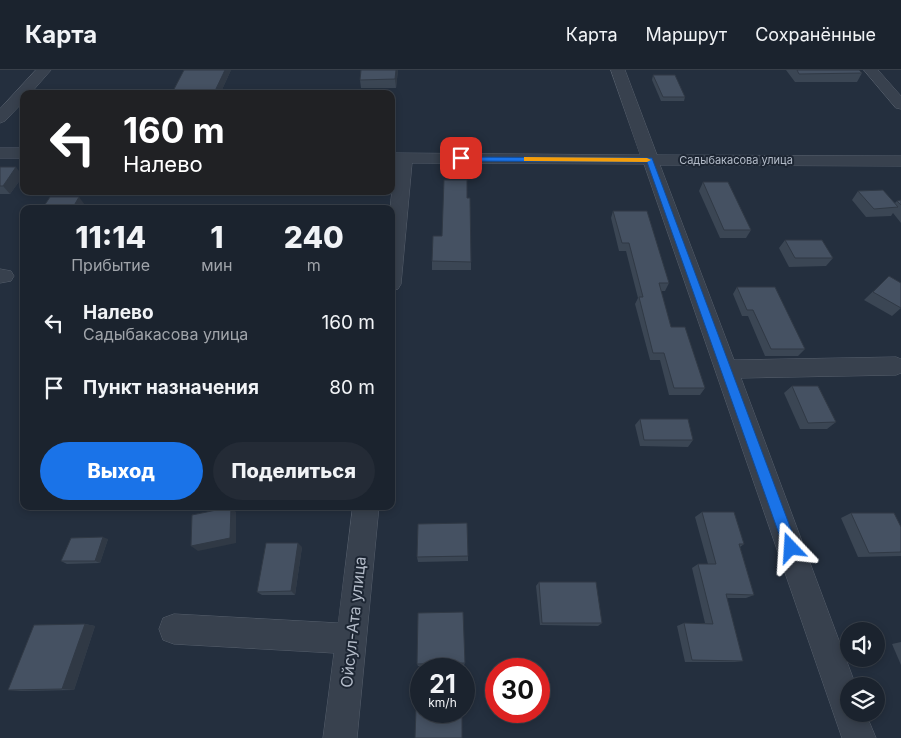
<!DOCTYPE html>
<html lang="ru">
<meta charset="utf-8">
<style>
:root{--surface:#1b232e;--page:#242b36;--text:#f1f3f6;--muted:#a0a4aa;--line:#39404a;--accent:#1a73e8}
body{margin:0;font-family:Inter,sans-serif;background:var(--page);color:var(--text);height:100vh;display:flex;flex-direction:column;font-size:19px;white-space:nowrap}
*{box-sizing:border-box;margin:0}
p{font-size:16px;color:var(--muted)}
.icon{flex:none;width:28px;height:28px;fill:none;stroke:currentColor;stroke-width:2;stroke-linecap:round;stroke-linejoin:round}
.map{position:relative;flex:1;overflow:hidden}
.details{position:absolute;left:20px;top:135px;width:375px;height:305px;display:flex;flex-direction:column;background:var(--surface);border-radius:10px;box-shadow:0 2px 8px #0003,0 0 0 1px var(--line)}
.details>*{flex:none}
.hud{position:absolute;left:20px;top:20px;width:375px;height:105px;border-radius:10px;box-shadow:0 2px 8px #0003,0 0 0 1px var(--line);background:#202124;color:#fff;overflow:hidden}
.controls{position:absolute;left:840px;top:552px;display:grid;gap:10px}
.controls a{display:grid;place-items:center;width:45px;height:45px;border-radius:50%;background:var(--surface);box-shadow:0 2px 8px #0003,0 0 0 1px var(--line);font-size:25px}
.speed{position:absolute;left:410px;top:588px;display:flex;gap:10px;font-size:25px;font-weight:700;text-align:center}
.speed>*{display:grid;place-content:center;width:65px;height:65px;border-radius:50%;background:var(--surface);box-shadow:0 2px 8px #0003,0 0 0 1px var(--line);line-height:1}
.speed small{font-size:12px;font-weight:400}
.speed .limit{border:8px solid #d22;background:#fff;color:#111}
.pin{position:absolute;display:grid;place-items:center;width:42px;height:42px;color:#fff;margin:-21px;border-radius:10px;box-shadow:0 2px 8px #0006}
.me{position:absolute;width:55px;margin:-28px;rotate:340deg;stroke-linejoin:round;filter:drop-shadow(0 0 4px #0008)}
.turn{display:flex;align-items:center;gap:18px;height:105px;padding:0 20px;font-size:22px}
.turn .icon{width:65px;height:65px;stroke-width:2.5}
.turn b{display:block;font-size:35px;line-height:42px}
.eta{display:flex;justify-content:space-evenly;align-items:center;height:85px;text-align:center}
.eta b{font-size:30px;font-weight:800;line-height:35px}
.button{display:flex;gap:10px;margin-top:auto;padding:10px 20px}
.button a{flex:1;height:58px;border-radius:30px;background:var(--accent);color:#fff;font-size:20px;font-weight:800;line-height:58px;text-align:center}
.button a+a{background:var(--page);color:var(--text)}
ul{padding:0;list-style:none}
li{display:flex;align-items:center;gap:15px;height:65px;padding:0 20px}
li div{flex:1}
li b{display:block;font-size:19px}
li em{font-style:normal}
header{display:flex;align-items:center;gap:30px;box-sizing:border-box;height:70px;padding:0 25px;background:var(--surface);border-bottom:1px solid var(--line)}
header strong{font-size:24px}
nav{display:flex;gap:28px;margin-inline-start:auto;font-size:18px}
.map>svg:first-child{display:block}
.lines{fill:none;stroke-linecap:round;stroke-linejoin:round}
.street-casing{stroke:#565f6c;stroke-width:1}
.street{fill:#38414e;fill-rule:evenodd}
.wall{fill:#3b4654}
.shaded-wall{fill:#303945}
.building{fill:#455162;stroke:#303945}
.route{fill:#1a73e8;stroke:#114b97}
.slow{fill:#f59e0b}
.labels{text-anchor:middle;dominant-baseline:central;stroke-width:4;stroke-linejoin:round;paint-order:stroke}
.far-street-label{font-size:11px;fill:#b4bcc9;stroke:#1d2633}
.near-street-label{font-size:16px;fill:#b4bcc9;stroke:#1d2633}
</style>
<header>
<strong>Карта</strong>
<nav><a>Карта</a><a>Маршрут</a><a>Сохранённые</a></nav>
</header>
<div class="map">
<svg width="901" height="668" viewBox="0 0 901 668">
<rect width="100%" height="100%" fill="#242f3e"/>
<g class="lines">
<g class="street-casing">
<g id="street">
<path d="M36 0H51L30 24H24V31L5 51 0 53V39Z"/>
<path d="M611 0H625L657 85 901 86V96L660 95 734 290 896 287 901 289V303L896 305 741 308 856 616H849V644H866L876 668H842L644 94 412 93 401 214 398 219 391 221 390 139 395 93H391V83L640 85Z"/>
<path d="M864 0H878L901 26V39L896 38Z"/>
<rect x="0" y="78" width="24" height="10"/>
<path d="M0 199 11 201 14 206 11 211 0 213Z"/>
<path d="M353 436H379L357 668H323L334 583 174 574 163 570 159 559 163 548 174 544 338 553Z"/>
</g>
</g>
<use href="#street" class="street"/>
</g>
<g class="wall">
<path d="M231 0 220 24H172V23Z"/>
<path d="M361 0H398L396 18H361L360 10Z"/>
<path d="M786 0H859L862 3 857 12H795Z"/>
<path d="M653 5 685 27 684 31H661L652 10Z"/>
<path d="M0 97 23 106 10 124H0Z"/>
<path d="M703 112 751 160 746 168H720L699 121Z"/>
<path d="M858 121 895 133 897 131 901 130V153L893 143 891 146 866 147 852 130Z"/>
<path d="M613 141 669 213 665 221H661L671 257 705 318 700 325H669L660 290H650L635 234 638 228 626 181H619L611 148Z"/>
<path d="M442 166 471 192V200H432V191Z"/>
<path d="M785 170 833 188 826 196 789 197 779 178Z"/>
<path d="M889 206 901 238 892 246 864 230Z"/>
<path d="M737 217 805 279 798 286H765L748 246H742L733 224Z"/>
<path d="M792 316 836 352 827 359H800L784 323Z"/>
<path d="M640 349 693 370 688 377 640 376 635 355Z"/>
<path d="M702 442 744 474 740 477 754 525 746 528H727L743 591 735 592H685L677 556 684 553H705L692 498 698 494H708L695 447Z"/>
<path d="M851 443 901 457V486L858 487 841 448Z"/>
<path d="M108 469 100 493 67 494 61 491Z"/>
<path d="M302 477 295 525H262L257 522Z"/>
<path d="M468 486V491L418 492 417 487Z"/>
<path d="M539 512 602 553 598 556 540 555 536 516Z"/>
<path d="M85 554 95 556 74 620 21 621 8 620Z"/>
<path d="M901 572V595L892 574Z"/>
<path d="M465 593 464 595 418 596 417 594Z"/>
</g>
<g class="shaded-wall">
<path d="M225 0H231L220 24H214V23Z"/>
<path d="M396 0H398L396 18 395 9Z"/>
<path d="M16 97 23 106 10 124 3 116Z"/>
<path d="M79 127 85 135 83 139H72Z"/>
<path d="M118 436H134L126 441Z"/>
<path d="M231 437 236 442V473L198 481 191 476Z"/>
<path d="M103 467 108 469 100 493 95 491Z"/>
<path d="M298 473 302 477 295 525 291 521Z"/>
<path d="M85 554 95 556 74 620 62 619Z"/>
</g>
<g class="building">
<path d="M184 0H225L214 23H172Z"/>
<path d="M361 0H396L395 9 360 10Z"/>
<path d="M797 0H859L862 3 799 4Z"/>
<path d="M653 5H675L685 27H663Z"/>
<path d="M0 97H16L3 116H0Z"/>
<path d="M444 110H467V128H470L471 192 432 191 433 166H442Z"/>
<path d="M703 112H728L751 160H724Z"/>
<path d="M883 120 898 137 874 139 858 121Z"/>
<path d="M50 127H79L72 139H42Z"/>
<path d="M901 130V135L897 131Z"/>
<path d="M110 135H146L144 139H108Z"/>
<path d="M613 141H647L669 213H659L671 257H685L705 318H674L664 283H653L639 227H643L629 173H622Z"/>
<path d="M785 170H822L833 188H795Z"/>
<path d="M889 206 901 213V238L873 222Z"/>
<path d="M737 217H775L805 279H771L753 240H747Z"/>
<path d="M792 316H818L836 352 808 353Z"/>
<path d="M640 349H688L693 370H644Z"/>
<path d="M231 437 230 468 191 476 192 445Z"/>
<path d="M702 442H734L744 474H739L754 525 726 524 743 591 692 590 684 553 713 554 698 494H716Z"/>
<path d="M851 443H894L901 457V482L869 483Z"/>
<path d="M467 453 468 486 417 487 418 454Z"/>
<path d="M103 467 95 491H61L71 468Z"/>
<path d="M266 473H298L291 521 257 522Z"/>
<path d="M539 512H596L602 553H542Z"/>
<path d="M463 542 465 593 417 594 418 543Z"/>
<path d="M85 554 62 619 8 620 34 555Z"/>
<path d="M421 637V641H462V668H415L416 638Z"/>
</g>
<path class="route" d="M458 87 652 88 798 478 796 483 791 485 786 483 784 478 647 92 461 91 458 90Z"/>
<path class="slow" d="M524 87 647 88 651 90 647 92 527 91H524Z"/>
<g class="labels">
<g class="far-street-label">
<text x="736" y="90">Садыбакасова улица</text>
</g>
<g class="near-street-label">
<text transform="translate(353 552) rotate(-84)">Ойсул-Ата улица</text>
</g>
</g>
</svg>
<div class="controls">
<a><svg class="icon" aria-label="sound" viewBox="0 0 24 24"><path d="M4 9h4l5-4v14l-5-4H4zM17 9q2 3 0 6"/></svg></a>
<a><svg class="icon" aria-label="layers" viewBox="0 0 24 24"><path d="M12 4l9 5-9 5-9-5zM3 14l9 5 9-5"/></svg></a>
</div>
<div class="speed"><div>21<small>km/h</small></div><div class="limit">30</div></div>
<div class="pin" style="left:461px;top:88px;background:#d93025"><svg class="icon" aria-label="arrive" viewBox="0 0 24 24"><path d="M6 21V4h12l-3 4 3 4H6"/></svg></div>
<svg class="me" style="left:791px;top:478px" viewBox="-20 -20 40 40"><path d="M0-17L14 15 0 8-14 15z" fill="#1a73e8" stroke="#fff" stroke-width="4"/></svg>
<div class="hud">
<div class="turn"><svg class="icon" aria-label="left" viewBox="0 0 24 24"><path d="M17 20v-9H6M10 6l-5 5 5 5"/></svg><div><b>160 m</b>Налево</div></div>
</div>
<section class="details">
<div class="eta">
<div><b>11:14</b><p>Прибытие</p></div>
<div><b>1</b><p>мин</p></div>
<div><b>240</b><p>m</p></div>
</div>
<ul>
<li><svg class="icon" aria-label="left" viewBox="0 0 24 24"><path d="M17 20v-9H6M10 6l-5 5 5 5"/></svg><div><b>Налево</b><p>Садыбакасова улица</p></div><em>160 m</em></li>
<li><svg class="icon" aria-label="arrive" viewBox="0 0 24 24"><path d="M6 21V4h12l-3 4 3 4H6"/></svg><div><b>Пункт назначения</b></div><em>80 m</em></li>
</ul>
<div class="button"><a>Выход</a><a>Поделиться</a></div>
</section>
</div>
